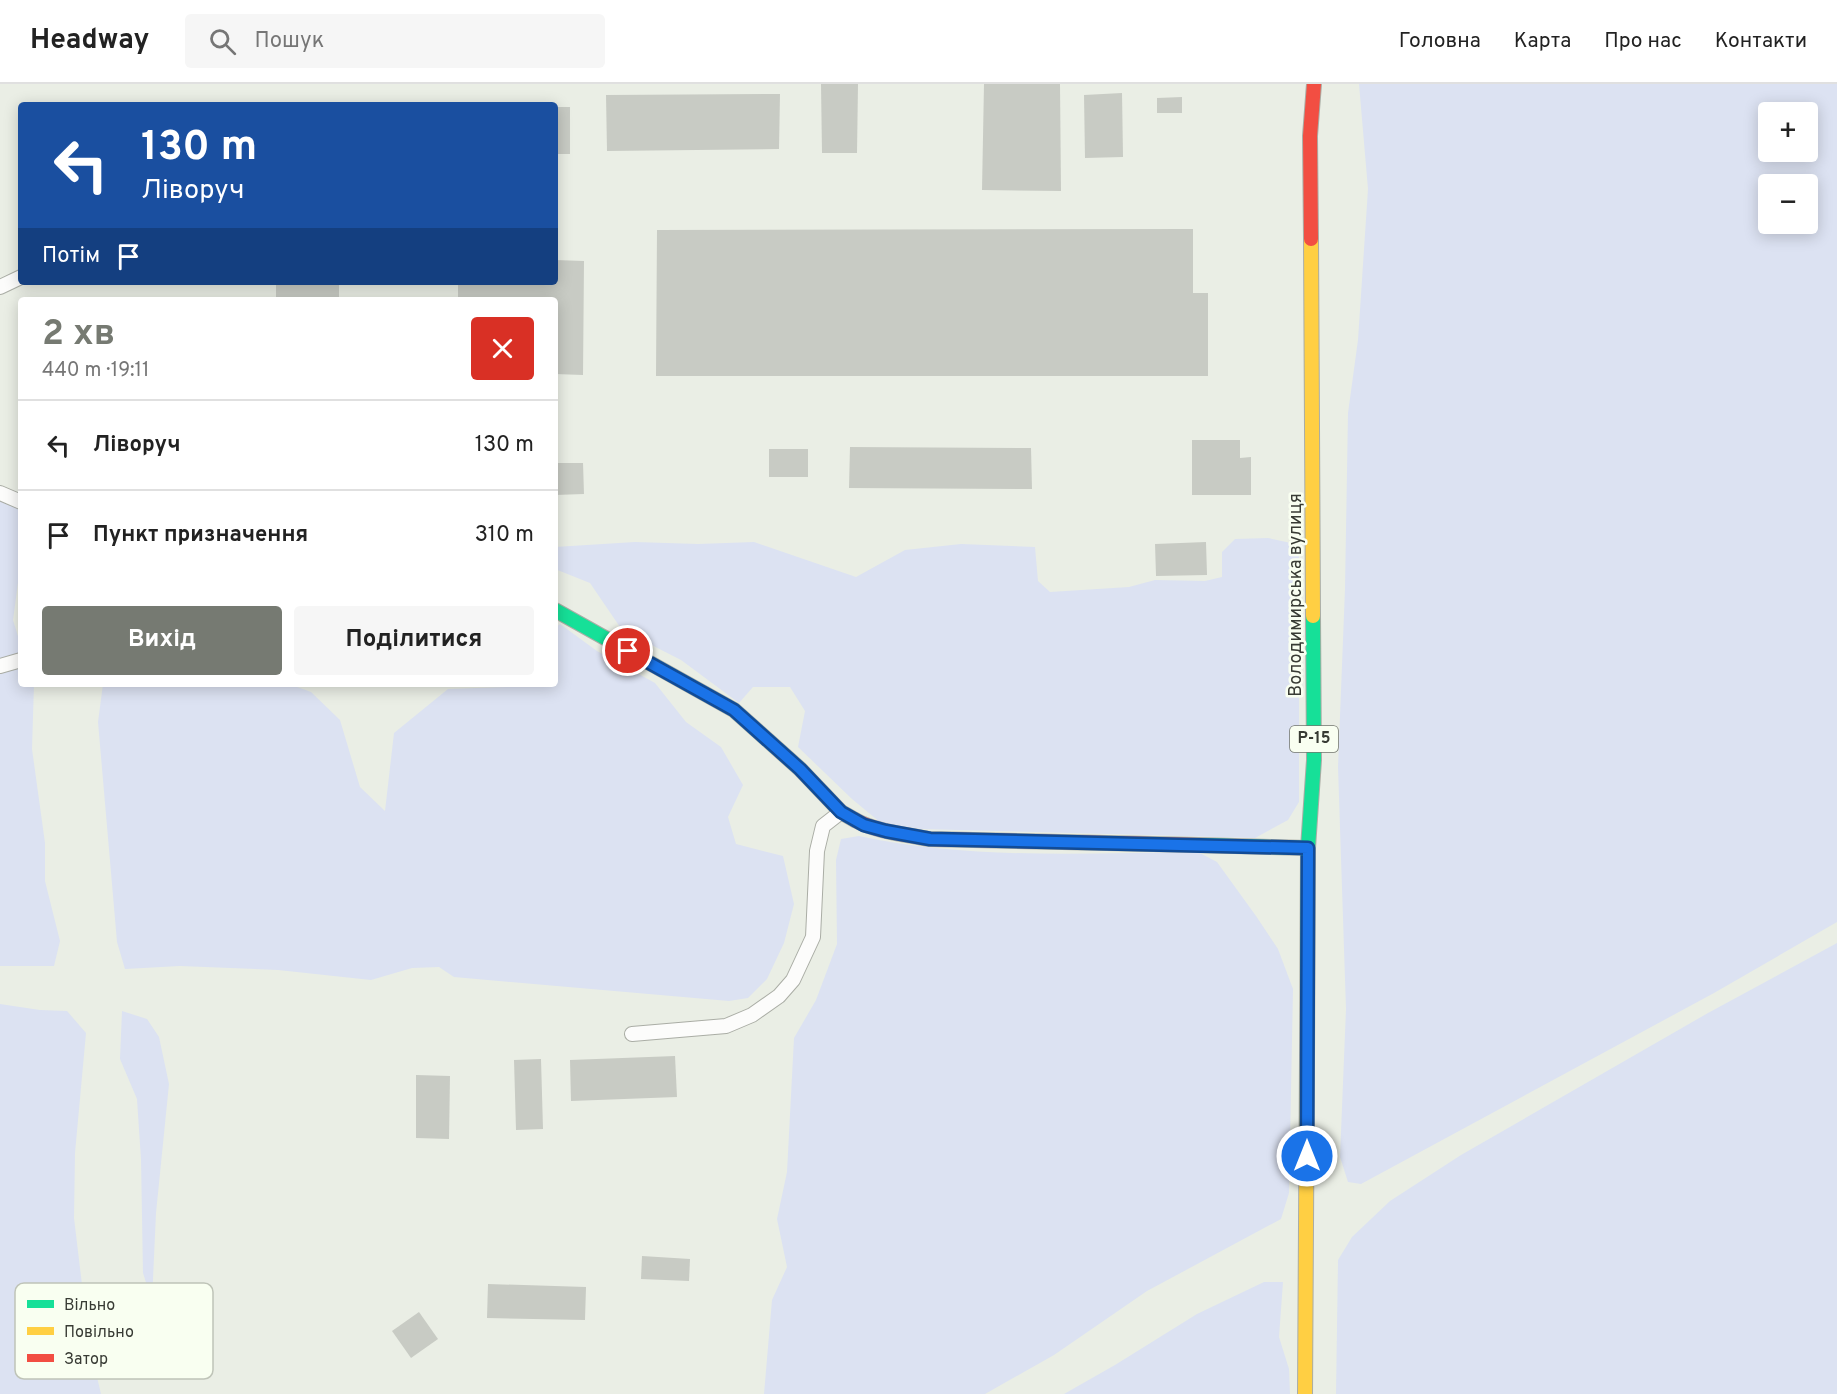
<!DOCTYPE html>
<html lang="uk">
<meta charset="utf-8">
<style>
:root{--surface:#fff;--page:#f6f6f6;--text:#222;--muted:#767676;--line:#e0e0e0;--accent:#767a72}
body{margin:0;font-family:Overpass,sans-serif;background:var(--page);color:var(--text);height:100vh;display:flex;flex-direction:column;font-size:22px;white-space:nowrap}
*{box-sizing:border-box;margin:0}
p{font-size:20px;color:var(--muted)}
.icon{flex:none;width:33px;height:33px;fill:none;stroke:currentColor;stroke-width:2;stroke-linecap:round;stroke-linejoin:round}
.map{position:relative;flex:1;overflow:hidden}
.details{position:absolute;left:18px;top:213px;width:540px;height:390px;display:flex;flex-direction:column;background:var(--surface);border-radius:6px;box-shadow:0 3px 15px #0003}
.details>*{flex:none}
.guide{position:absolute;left:18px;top:18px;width:540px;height:183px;border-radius:6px;box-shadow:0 3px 15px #0003;background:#1a4fa0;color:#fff;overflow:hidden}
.controls{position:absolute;left:1758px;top:18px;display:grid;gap:12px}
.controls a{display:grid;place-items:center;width:60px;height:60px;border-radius:6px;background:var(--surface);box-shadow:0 3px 15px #0003;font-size:30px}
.pin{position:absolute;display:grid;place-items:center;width:51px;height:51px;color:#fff;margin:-26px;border:3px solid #fff;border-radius:50%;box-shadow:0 2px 6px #0007}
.me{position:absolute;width:66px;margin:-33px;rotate:0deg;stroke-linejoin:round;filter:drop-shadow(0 0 4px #0008)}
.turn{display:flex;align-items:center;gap:21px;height:126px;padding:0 24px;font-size:27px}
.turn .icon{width:78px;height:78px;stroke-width:2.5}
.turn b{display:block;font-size:42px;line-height:51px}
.then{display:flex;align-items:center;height:57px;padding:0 24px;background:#0003;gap:12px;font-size:22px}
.round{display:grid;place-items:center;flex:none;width:63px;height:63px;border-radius:6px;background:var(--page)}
.overview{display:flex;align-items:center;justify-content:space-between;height:102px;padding:0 24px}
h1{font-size:36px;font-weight:700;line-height:45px;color:var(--accent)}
.cta{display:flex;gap:12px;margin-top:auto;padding:12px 24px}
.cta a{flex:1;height:69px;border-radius:6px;background:var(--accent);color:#fff;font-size:24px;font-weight:700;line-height:69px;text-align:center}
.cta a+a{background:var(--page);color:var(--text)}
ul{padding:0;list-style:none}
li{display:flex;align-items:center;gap:18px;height:90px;padding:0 24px;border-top:2px solid var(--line)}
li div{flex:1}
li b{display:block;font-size:22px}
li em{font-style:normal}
header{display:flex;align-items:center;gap:36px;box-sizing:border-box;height:84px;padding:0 30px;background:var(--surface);border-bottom:2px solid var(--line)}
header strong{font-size:28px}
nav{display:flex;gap:33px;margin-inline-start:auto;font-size:21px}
.search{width:420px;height:54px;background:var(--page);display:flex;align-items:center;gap:15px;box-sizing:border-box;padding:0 21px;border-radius:6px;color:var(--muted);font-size:22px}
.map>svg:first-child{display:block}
.green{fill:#dce2f2;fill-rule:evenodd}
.building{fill:#c8cbc4}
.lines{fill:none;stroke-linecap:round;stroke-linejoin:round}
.street-casing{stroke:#aaada5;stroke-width:16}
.fast-casing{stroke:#aaada5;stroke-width:16}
.slow-casing{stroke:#aaada5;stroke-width:16}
.jam-casing{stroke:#aaada5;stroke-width:16}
.street{stroke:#fcfcfb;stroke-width:14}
.fast{stroke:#16e098;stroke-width:14}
.slow{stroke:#ffcf43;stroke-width:14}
.jam{stroke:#f24e42;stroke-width:14}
.route-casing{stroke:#114b97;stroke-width:15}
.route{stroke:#1a73e8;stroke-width:10}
.labels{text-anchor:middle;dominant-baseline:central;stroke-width:5;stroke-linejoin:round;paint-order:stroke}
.shield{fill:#f9fff1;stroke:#72766d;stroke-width:1.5}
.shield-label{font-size:16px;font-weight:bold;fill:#383b34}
.street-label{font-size:18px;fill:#383b34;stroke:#f9fff1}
.key{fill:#f9fff1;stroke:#bfc4b8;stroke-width:1.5}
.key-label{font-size:16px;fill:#383b34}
</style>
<header>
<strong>Headway</strong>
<div class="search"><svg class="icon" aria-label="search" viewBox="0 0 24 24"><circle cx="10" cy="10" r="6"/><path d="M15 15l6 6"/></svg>Пошук</div>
<nav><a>Головна</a><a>Карта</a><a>Про нас</a><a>Контакти</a></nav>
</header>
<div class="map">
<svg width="1837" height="1310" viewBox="0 0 1837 1310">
<rect width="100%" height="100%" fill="#eaeee5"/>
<g class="green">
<path d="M1359 0H1837V838L1714 909 1361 1100 1348 1098 1340 1073 1346 925 1338 683 1345 505 1348 329 1358 256 1368 105ZM1768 28H1808V68H1768ZM1808 100V140H1768V100Z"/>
<path d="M0 415 21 425V476L13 536 21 562V600H34L32 665 45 759V797L60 857 54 882H0Z"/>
<path d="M1268 454 1291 459 1299 469V718L1288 736 1255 754 921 745 881 739 852 715 798 663 805 627 790 603H753L739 619 681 576 622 546 590 499 555 485V463L635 458 698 460 754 458 856 493 905 466 961 460 1035 463 1038 497 1050 508 1129 503 1155 496 1205 497 1222 493V468L1235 455Z"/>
<path d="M560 540 597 567 655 599 686 638 721 663 743 701 728 733 736 760 783 772 794 820 784 859 767 895 748 914 729 917 454 893 439 883 412 884 371 896 278 886 180 882 125 885 117 858 98 638 103 600H289L311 608 340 636 360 703 385 727 394 649 448 605 507 603 508 600H555V544Z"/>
<path d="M859 752C970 776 1085 769 1198 768L1217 778 1256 832 1278 865 1293 905 1289 1109 1281 1135 1147 1207 1054 1271 985 1310H764L772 1216 787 1183 777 1135 787 1088 794 954 816 916 837 860 836 776 841 755Z"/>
<path d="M1837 859V1310H1336L1338 1176 1352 1153 1390 1117 1461 1071 1708 929Z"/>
<path d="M0 920 40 926 67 927 86 949 75 1069 74 1134 89 1259 101 1310H0Z"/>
<path d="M122 927 147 935 159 953 169 1000 156 1129 152 1217 143 1189 141 1075 137 1015 120 975Z"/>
<path d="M1264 1198H1283L1279 1253 1289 1285 1290 1310H1064L1115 1281 1197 1230Z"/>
</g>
<g class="building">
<path d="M821 0H858L857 69H822Z"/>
<path d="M984 0H1060L1061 107 982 106Z"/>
<path d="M1122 9 1123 73 1085 74 1084 11Z"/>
<path d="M780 10 779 65 607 67 606 11Z"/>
<path d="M1182 13V29H1157V14Z"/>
<rect x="555" y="23" width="15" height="47"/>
<path d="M1193 145V209H1208V292H656L657 146Z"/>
<path d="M555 176 584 177 583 291 555 290V216H458V198H555Z"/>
<rect x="276" y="201" width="63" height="15"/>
<path d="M1192 356H1240V374L1251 373V411H1192Z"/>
<path d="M850 363 1031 364 1032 405 849 404Z"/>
<rect x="769" y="365" width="39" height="28"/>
<path d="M555 379H583L584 410 555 411Z"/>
<path d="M1206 458 1207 491 1156 492 1155 460Z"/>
<path d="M675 972 677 1013 571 1017 570 976Z"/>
<path d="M541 975 543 1045 516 1046 514 976Z"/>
<path d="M416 991 450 992 449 1055 416 1054Z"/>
<path d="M642 1172 690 1175 689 1197 641 1195Z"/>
<path d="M488 1200 586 1203 585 1236 487 1234Z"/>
<path d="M419 1228 438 1255 411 1274 392 1247Z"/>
</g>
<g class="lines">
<g class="street-casing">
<g id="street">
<path d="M0 203 21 193"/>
<path d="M0 409 21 418"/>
<path d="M0 582 21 576"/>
<path d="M632 950 726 942 752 931 779 912 793 896 813 853 817 767 823 742 841 728"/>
</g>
</g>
<g class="fast-casing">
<g id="fast">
<path d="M555 526 734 626 800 685 841 728 855 736"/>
<path d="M1198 761 1308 764"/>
<path d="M1307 974 1308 764 1314 676 1313 532"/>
</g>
</g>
<g class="slow-casing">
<g id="slow">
<path d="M1311 155 1313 532"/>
<path d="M1305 1310 1307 974"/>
</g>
</g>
<g class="jam-casing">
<g id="jam">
<path d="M1311 155 1310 52 1314 0"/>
<path d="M855 736C877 748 905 750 929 755L1198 761"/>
</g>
</g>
<use href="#street" class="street"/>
<use href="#fast" class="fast"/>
<use href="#slow" class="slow"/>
<use href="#jam" class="jam"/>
</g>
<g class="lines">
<g class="route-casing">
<path id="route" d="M628 567 734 626 800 685 841 728 864 741 886 747 930 755 1308 764 1307 1072"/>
</g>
<use href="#route" class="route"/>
</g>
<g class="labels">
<rect class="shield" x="1290" y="642" width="48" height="26" rx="4.5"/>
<g class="shield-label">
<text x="1314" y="655">Р-15</text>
</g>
<g class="street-label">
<text transform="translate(1296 511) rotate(-90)">Володимирська вулиця</text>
</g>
</g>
<rect x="15" y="1199" width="198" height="96" rx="9" class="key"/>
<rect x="27" y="1216" width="27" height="8" fill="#16e098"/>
<rect x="27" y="1243" width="27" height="8" fill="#ffcf43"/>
<rect x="27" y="1270" width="27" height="8" fill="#f24e42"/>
<g class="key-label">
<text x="64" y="1226">Вільно</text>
<text x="64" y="1253">Повільно</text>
<text x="64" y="1280">Затор</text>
</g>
</svg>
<div class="controls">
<a>+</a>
<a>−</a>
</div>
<div class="pin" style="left:628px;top:567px;background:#d93025"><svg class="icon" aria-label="arrive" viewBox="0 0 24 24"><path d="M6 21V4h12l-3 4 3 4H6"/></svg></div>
<svg class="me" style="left:1307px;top:1072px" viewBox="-20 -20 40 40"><circle r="17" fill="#1a73e8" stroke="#fff" stroke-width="3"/><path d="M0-11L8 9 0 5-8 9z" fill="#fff"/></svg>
<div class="guide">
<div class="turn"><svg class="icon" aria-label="left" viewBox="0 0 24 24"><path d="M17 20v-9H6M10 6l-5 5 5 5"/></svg><div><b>130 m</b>Ліворуч</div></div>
<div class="then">Потім<svg class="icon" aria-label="arrive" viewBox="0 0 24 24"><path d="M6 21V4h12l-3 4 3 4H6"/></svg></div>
</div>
<section class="details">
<div class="overview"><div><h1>2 хв</h1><p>440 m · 19:11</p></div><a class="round" style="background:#d93025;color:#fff"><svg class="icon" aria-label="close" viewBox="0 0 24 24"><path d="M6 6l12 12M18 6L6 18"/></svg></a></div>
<ul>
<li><svg class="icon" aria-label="left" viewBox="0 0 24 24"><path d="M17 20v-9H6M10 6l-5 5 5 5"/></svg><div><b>Ліворуч</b></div><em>130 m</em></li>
<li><svg class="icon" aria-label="arrive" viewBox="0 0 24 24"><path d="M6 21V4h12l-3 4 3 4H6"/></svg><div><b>Пункт призначення</b></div><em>310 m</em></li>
</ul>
<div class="cta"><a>Вихід</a><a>Поділитися</a></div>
</section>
</div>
